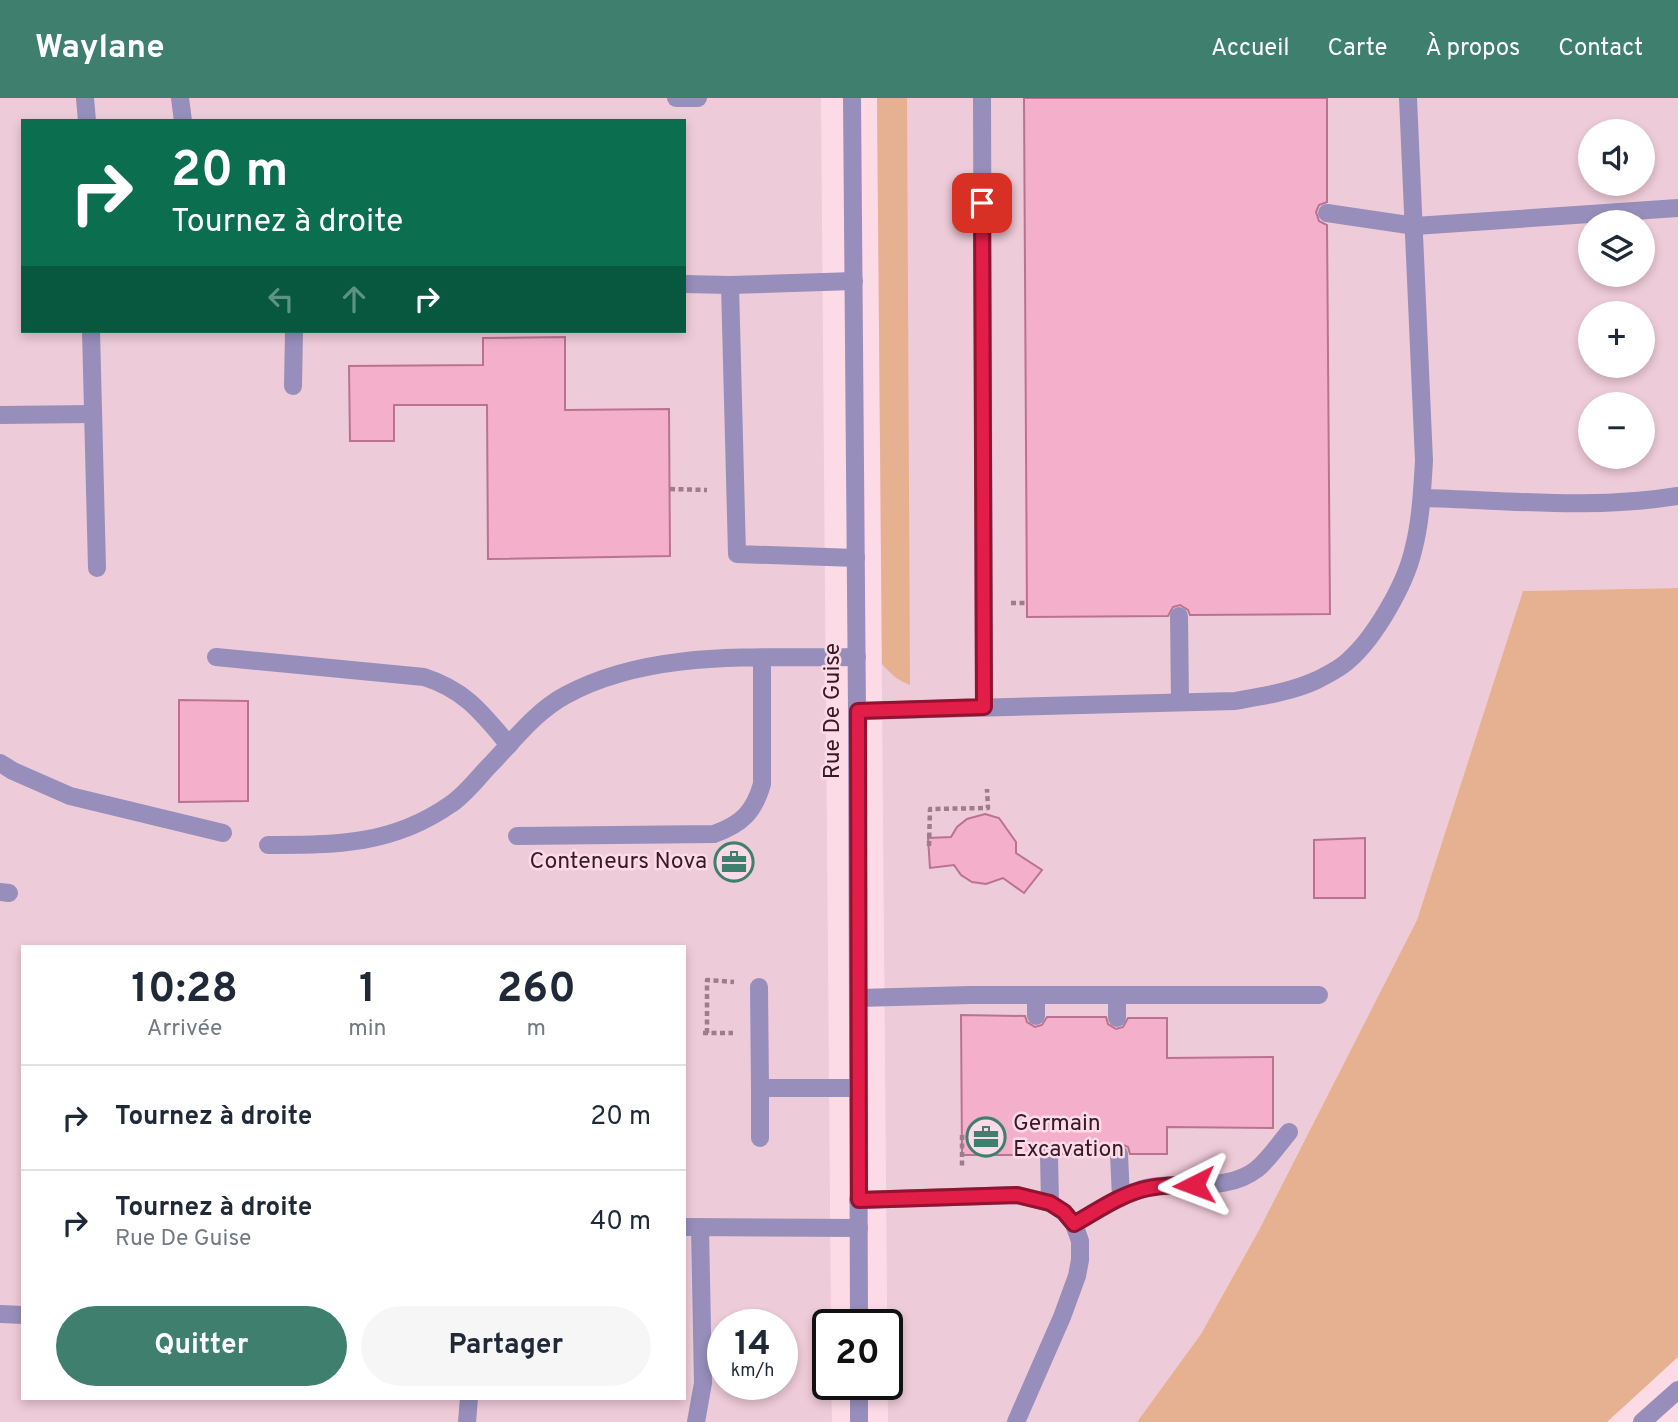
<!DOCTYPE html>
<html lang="fr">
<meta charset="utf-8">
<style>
:root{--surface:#fff;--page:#f6f6f7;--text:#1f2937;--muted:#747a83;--line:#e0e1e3;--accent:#3f7f6d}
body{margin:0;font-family:Overpass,sans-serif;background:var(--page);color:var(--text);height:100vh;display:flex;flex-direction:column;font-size:26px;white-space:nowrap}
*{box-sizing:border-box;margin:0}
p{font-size:23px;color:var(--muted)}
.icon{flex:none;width:38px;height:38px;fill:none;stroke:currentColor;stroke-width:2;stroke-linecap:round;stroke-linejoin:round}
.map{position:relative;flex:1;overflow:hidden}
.drawer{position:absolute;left:21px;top:847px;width:665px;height:455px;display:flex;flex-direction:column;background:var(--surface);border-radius:0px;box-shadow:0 4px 10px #0003}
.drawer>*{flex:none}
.banner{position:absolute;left:21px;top:21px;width:665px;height:214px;border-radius:0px;box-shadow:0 4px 10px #0003;background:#0b6e4f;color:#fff;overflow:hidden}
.tools{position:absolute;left:1578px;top:21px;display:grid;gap:14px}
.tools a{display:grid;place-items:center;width:77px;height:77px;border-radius:50%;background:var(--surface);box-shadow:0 4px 10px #0003;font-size:35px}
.speed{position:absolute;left:707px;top:1211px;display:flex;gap:14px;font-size:35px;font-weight:700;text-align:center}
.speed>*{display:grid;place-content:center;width:91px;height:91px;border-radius:50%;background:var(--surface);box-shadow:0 4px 10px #0003;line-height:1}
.speed small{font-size:18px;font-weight:400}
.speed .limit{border:4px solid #111;border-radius:10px;background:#fff;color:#111}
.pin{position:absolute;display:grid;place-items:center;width:60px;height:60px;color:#fff;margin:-30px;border-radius:14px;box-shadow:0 4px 10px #0006}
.me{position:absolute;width:77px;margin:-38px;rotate:267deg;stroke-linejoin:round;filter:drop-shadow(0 0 5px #0008)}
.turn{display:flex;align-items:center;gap:24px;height:147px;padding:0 35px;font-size:32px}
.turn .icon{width:91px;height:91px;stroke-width:2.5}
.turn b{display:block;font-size:49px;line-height:60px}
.lanes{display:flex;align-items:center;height:66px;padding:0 35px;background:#0003;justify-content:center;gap:35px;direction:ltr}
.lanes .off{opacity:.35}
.eta{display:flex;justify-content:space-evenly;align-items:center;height:119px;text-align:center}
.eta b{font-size:42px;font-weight:700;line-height:49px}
.button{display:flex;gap:14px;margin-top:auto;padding:14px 35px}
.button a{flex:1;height:80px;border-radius:42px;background:var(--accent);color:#fff;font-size:28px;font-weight:700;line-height:80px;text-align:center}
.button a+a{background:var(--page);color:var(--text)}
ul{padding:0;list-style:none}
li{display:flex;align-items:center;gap:21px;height:105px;padding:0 35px;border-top:2px solid var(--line)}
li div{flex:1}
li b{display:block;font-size:26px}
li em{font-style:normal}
header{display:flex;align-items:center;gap:42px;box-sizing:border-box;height:98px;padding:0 35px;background:var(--accent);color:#fff}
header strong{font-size:33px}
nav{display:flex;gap:38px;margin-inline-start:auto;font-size:24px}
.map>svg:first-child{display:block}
.built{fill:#eecbd8;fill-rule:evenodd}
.green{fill:#e6b190}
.building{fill:#f4b0cb;stroke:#bb7291;stroke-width:2}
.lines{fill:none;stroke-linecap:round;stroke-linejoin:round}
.path{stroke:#9d7d8a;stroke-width:4.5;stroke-dasharray:5 3.5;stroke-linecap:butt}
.lane{stroke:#978ebb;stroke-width:18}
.street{stroke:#978ebb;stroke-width:18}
.route-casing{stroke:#92132f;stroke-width:18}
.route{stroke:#e11d48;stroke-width:12}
.labels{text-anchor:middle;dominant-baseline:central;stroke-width:5;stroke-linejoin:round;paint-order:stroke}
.street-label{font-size:23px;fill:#371a27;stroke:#fcdbe7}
.poi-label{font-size:23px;fill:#371a27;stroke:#fcdbe7;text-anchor:end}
</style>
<header>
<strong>Waylane</strong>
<nav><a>Accueil</a><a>Carte</a><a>À propos</a><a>Contact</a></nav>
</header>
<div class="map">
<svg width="1678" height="1324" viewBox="0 0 1678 1324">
<rect width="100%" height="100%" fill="#fcdbe7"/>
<g class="built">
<path d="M0 0H821L831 1227H828V1286H831L832 1324H0ZM23 23H684V233H23ZM23 849H684V1300H23ZM723 1227H782V1286H723Z"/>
<path d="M877 0H1678V490L1523 493 1417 822 1259 1132 1201 1236 1137 1324H888ZM1591 33H1643V86H1591ZM1591 124H1643V177H1591ZM1591 215H1643V268H1591ZM1591 306H1643V359H1591Z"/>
</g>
<g class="green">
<path d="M877 0H907L910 587C898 583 890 575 882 566Z"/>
<path d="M1678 490V1259L1607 1324H1137L1201 1236 1259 1132 1417 822 1523 493Z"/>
</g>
<g class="building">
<path d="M1024 0H1327V104L1319 107 1316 114 1319 123 1327 127 1330 516 1190 517 1188 512 1180 507 1173 509 1168 518 1027 519Z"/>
<path d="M565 239V312L669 311 670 458 488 461 487 307H394V343H350L349 268 483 267V240Z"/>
<path d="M179 602 248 603V703L179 704Z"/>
<path d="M985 716 999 720 1016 744V755L1042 772 1024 795 1003 780 986 786 972 784 961 777 954 767 930 770 928 740 951 739 957 729 967 721Z"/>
<path d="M1365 740V800H1314V742Z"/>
<path d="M961 917 1025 918 1027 924 1035 929 1042 927 1047 919H1106L1108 926 1116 931 1123 929 1128 920H1167V960L1273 959V1030L1167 1029V1056H1130L1128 1049 1119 1045 1112 1047 1108 1056H1060L1058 1051 1049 1046 1043 1048 1038 1057H962Z"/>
</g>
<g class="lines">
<g class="path">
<path d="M670 391 707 392"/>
<path d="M1011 505H1027"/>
<path d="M929 748 930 711 988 710 987 691"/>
<path d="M703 935H733"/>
<path d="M707 935V882L734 884"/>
<path d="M962 1037V1071"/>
</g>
<g class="lane">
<path d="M85 0 87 23"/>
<path d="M180 0 183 23"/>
<path d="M676 0H698"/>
<path d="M982 0 984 609"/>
<path d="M1327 115 1415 128 1678 110"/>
<path d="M854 183 730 187 737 456 856 460"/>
<path d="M684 186 730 187"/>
<path d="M91 233 97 470"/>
<path d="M293 288 294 233"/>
<path d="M0 317 93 316"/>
<path d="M1422 400C1506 402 1594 412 1678 398"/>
<path d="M1179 518 1180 604"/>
<path d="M216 559 424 579C465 592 482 615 509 647"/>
<path d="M857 613 1235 603C1263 598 1291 594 1317 582 1327 577 1341 570 1349 562 1375 539 1405 487 1413 453 1421 423 1422 393 1424 363L1408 0"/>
<path d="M0 665 13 673 70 698 223 735"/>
<path d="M517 738 714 736C742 726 754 714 762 686V560"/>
<path d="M268 747C336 747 393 747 451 706 466 696 479 678 492 665 515 641 536 613 566 597 653 550 761 561 857 559"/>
<path d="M0 794 9 795"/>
<path d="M759 889 760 990H858"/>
<path d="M1036 897V918"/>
<path d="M1117 897V920"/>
<path d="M858 900 971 897H1319"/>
<path d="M760 1040V990"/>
<path d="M1119 1056 1121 1100"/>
<path d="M1049 1057 1050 1105"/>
<path d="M858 1102 1017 1097 1050 1105 1064 1114 1074 1126 1080 1143V1162L1077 1178 1062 1219 1016 1324"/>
<path d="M1074 1126C1097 1113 1120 1097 1146 1090 1183 1081 1225 1096 1257 1071 1269 1061 1279 1046 1289 1034"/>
<path d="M684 1129 859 1130"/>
<path d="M0 1216 23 1217"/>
<path d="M467 1324 469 1300"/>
<path d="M696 1324 703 1285 700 1129"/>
<path d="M1642 1324 1678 1292"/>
</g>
<g class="street">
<path d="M852 0 857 613 859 1227"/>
<path d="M859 1286V1324"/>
</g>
</g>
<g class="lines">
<g class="route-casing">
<path id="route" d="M982 105 984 609 858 613 859 1102 1017 1097 1050 1105 1064 1114 1074 1126C1097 1113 1122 1095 1149 1090 1164 1087 1180 1087 1194 1087"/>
</g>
<use href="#route" class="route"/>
</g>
<defs>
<g id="office-ring" transform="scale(2.0125)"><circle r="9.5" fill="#fcdbe7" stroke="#3f7f6d" stroke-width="1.5"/><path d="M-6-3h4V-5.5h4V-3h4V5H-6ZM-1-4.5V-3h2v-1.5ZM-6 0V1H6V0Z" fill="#3f7f6d"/></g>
</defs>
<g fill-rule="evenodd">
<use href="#office-ring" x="734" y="764"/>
<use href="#office-ring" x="986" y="1039"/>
</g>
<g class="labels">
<g class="street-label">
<text transform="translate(833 613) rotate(-90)">Rue De Guise</text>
</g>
<g class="poi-label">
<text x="707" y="764">Conteneurs Nova</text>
<text x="1013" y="1026" text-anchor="start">Germain<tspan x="1013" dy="26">Excavation</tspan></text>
</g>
</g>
</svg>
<div class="tools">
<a><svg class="icon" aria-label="sound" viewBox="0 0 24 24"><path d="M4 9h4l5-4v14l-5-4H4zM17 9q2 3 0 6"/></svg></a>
<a><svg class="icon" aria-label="layers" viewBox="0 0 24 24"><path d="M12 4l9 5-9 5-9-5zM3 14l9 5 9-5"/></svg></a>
<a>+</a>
<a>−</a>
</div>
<div class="speed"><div>14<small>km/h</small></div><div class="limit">20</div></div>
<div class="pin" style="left:982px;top:105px;background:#d93025"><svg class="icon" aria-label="arrive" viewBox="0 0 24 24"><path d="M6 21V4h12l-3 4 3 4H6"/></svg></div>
<svg class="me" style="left:1194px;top:1087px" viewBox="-20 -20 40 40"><path d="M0-17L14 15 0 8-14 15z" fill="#e11d48" stroke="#fff" stroke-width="4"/></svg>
<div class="banner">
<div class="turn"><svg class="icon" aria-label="right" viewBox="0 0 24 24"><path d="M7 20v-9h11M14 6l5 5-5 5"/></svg><div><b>20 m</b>Tournez à droite</div></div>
<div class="lanes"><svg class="icon off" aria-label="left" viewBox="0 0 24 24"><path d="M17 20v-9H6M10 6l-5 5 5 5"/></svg><svg class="icon off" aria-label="ahead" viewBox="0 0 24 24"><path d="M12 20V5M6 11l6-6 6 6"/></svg><svg class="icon" aria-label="right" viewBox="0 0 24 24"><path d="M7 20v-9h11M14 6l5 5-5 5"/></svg></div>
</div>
<section class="drawer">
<div class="eta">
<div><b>10:28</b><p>Arrivée</p></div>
<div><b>1</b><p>min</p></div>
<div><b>260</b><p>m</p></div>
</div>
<ul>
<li><svg class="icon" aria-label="right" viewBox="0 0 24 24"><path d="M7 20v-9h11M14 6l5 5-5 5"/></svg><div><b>Tournez à droite</b></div><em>20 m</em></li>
<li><svg class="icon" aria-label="right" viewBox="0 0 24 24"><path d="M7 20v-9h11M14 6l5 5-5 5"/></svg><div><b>Tournez à droite</b><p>Rue De Guise</p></div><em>40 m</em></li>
</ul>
<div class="button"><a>Quitter</a><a>Partager</a></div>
</section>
</div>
